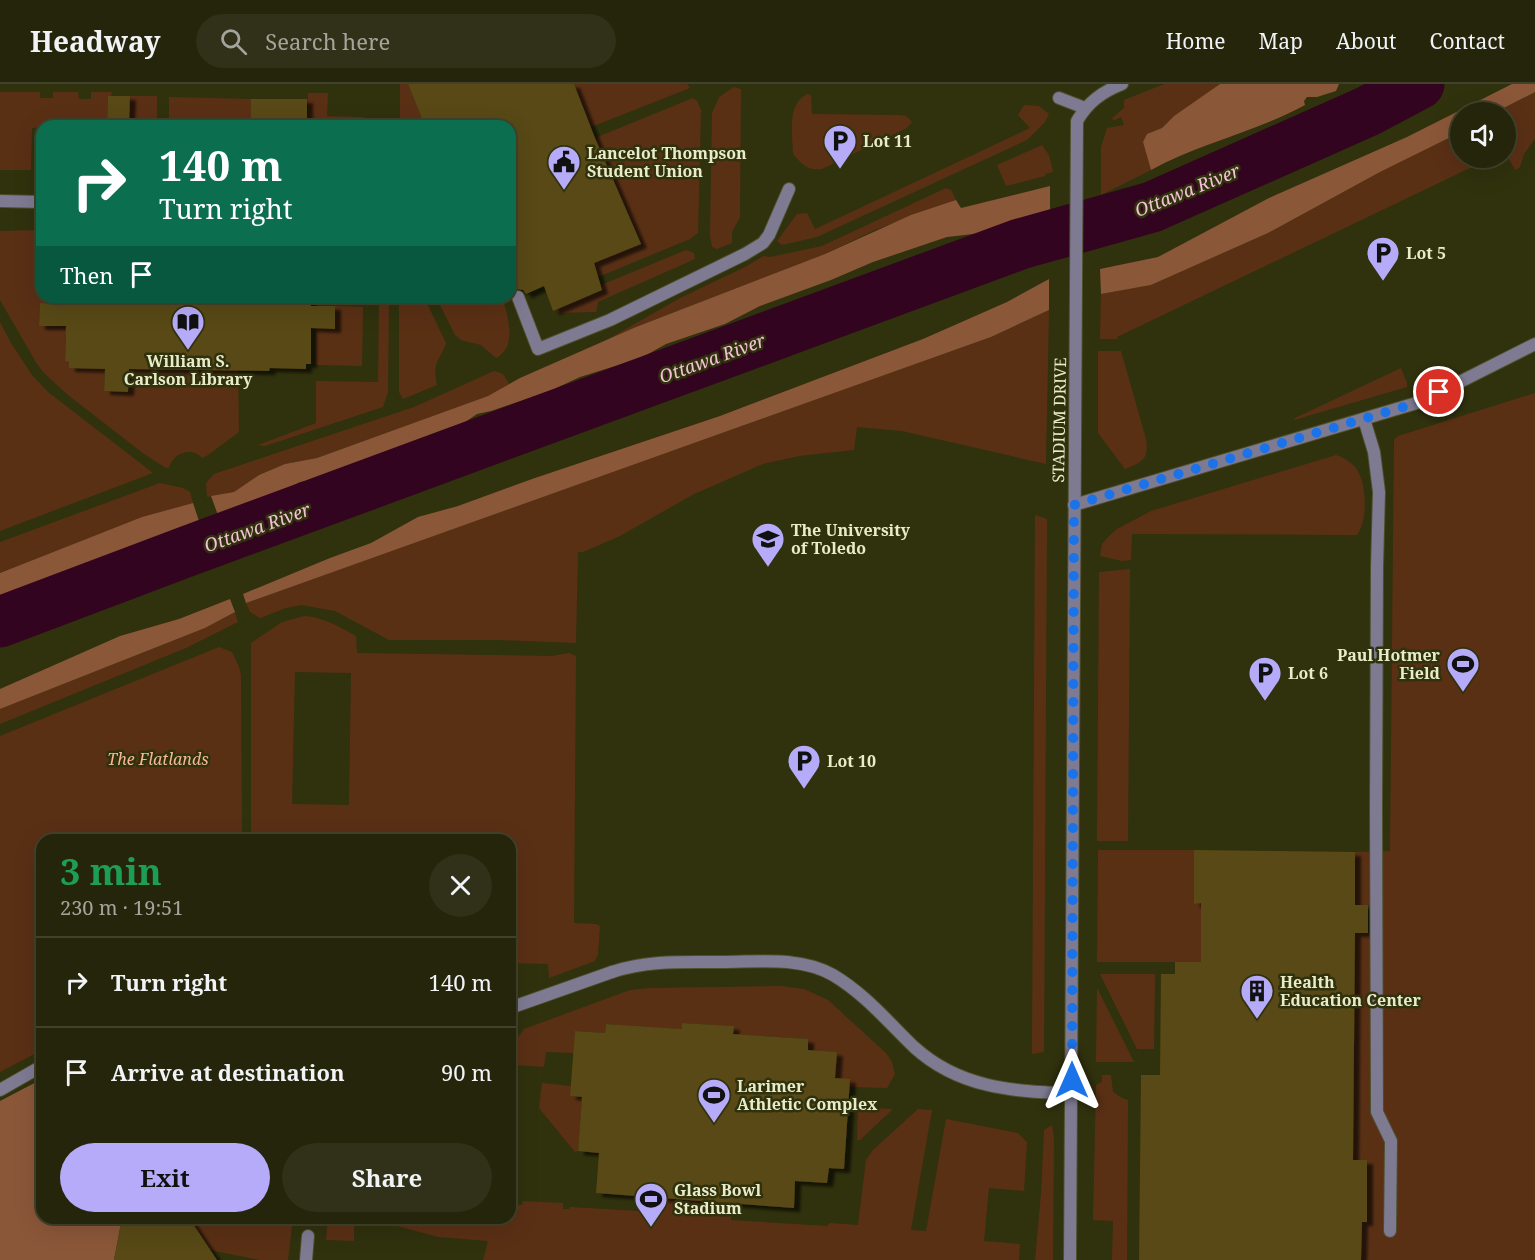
<!DOCTYPE html>
<meta charset="utf-8">
<style>
:root{--surface:#24250a;--page:#303118;--text:#f1f3f6;--muted:#a3a59c;--line:#41422b;--accent:#b6abf8}
body{margin:0;font-family:"Noto Serif",serif;background:var(--page);color:var(--text);height:100vh;display:flex;flex-direction:column;font-size:22px;white-space:nowrap}
*{box-sizing:border-box;margin:0}
p{font-size:20px;color:var(--muted)}
.icon{flex:none;width:33px;height:33px;fill:none;stroke:currentColor;stroke-width:2;stroke-linecap:round;stroke-linejoin:round}
.map{position:relative;flex:1;overflow:hidden}
.side{position:absolute;left:36px;top:750px;width:480px;height:390px;display:flex;flex-direction:column;background:var(--surface);border-radius:18px;box-shadow:0 6px 24px #0002,0 0 0 2px var(--line)}
.side>*{flex:none}
.banner{position:absolute;left:36px;top:36px;width:480px;height:183px;border-radius:18px;box-shadow:0 6px 24px #0002,0 0 0 2px var(--line);background:#0b6e4f;color:#fff;overflow:hidden}
.controls{position:absolute;left:1450px;top:18px;display:grid;gap:12px}
.controls a{display:grid;place-items:center;width:66px;height:66px;border-radius:50%;background:var(--surface);box-shadow:0 6px 24px #0002,0 0 0 2px var(--line);font-size:30px}
.pin{position:absolute;display:grid;place-items:center;width:51px;height:51px;color:#fff;margin:-26px;border:3px solid #fff;border-radius:50%;box-shadow:0 2px 6px #0007}
.me{position:absolute;width:66px;margin:-33px;rotate:0deg;stroke-linejoin:round;filter:drop-shadow(0 0 4px #0008)}
.turn{display:flex;align-items:center;gap:21px;height:126px;padding:0 24px;font-size:27px}
.turn .icon{width:78px;height:78px;stroke-width:2.5}
.turn b{display:block;font-size:42px;line-height:51px}
.then{display:flex;align-items:center;height:57px;padding:0 24px;background:#0003;gap:12px;font-size:22px}
.round{display:grid;place-items:center;flex:none;width:63px;height:63px;border-radius:32px;background:var(--page)}
.overview{display:flex;align-items:center;justify-content:space-between;height:102px;padding:0 24px}
h1{font-size:36px;font-weight:700;line-height:45px;color:#1e9e55}
.action{display:flex;gap:12px;margin-top:auto;padding:12px 24px}
.action a{flex:1;height:69px;border-radius:36px;background:var(--accent);color:#111;font-size:24px;font-weight:700;line-height:69px;text-align:center}
.action a+a{background:var(--page);color:var(--text)}
ul{padding:0;list-style:none}
li{display:flex;align-items:center;gap:18px;height:90px;padding:0 24px;border-top:2px solid var(--line)}
li div{flex:1}
li b{display:block;font-size:22px}
li em{font-style:normal}
header{display:flex;align-items:center;gap:36px;box-sizing:border-box;height:84px;padding:0 30px;background:var(--surface);border-bottom:2px solid var(--line)}
header strong{font-size:28px}
nav{display:flex;gap:33px;margin-inline-start:auto;font-size:21px}
.search{width:420px;height:54px;background:var(--page);display:flex;align-items:center;gap:15px;box-sizing:border-box;padding:0 21px;border-radius:33px;color:var(--muted);font-size:22px}
.map>svg:first-child{display:block}
.green{fill:#5a3015;fill-rule:evenodd}
.forest{fill:#8b5739}
.lines{fill:none;stroke-linecap:round;stroke-linejoin:round}
.river{stroke:#33041f;stroke-width:51}
.building{fill:#594814;filter:url(#shadow)}
.lane-casing{stroke:#4e4f2b;stroke-width:14}
.street-casing{stroke:#4e4f2b;stroke-width:14}
.lane{stroke:#7d7a92;stroke-width:12}
.street{stroke:#7d7a92;stroke-width:12}
.route{stroke:#1a73e8;stroke-width:10;stroke-dasharray:0 18}
.labels{text-anchor:middle;dominant-baseline:central;stroke-width:5;stroke-linejoin:round;paint-order:stroke}
.poi-label{font-size:16px;font-weight:bold;fill:#e9ecc9;stroke:#30310d;text-anchor:start}
.street-label{font-size:16px;fill:#e9ecc9;stroke:#30310d}
.park-label{font-size:16px;font-style:italic;fill:#f8b895;stroke:#30310d}
.water-label{font-size:18px;font-style:italic;fill:#f6c2d9;stroke:#30310d}
</style>
<header>
<strong>Headway</strong>
<div class="search"><svg class="icon" aria-label="search" viewBox="0 0 24 24"><circle cx="10" cy="10" r="6"/><path d="M15 15l6 6"/></svg>Search here</div>
<nav><a>Home</a><a>Map</a><a>About</a><a>Contact</a></nav>
</header>
<div class="map">
<svg width="1535" height="1176" viewBox="0 0 1535 1176">
<defs>
<filter id="shadow"><feDropShadow dx="6" dy="4" stdDeviation="1.5" flood-color="#0009"/></filter>
</defs>
<rect width="100%" height="100%" fill="#30310d"/>
<g class="green">
<path d="M400 0H408L425 42H413L412 36H400Z"/>
<path d="M574 0H687L690 4 591 43Z"/>
<path d="M1164 0H1220L1174 32 1162 44 1147 50 1143 58 1151 86 1101 111V63L1107 44 1124 41 1121 33 1115 36 1111 35 1124 24V16Z"/>
<path d="M734 3 741 5 740 133 732 148V159L717 165 712 163 710 151 712 29 719 13Z"/>
<path d="M0 8H40V14H53V8H78L79 15H91V8H112L111 12H108L107 41H100V36H71L70 41 32 44 31 86H0Z"/>
<path d="M1535 8V55L1524 70 1520 83 1515 86 1506 70V28H1496Z"/>
<path d="M308 9H328L327 32 364 33 363 42H307Z"/>
<path d="M807 10 811 11 812 30 899 31 906 32 912 38 907 44 822 85C807 87 802 80 793 70 793 50 786 21 807 10Z"/>
<path d="M130 12H157V38H139L138 42H129Z"/>
<path d="M169 13 251 15V42H239L238 39H215L214 42H203V39H176V42H169Z"/>
<path d="M693 14 697 17 701 26 698 149 690 155 598 193 592 180 595 54Z"/>
<path d="M1024 21 1039 22 1049 30 1045 38 1027 56 817 153 782 161 777 157 797 130 807 129 815 145 1030 44 1018 31Z"/>
<path d="M1461 48V74H1491L1117 253 1118 255H1100L1101 210 1151 201 1268 149 1380 88Z"/>
<path d="M1042 61 1049 71 1053 88 1045 90V92L1006 102 997 81Z"/>
<path d="M946 104 951 106 956 116 875 146 825 170 636 243 596 262 680 214 747 182 763 172 770 173 822 162Z"/>
<path d="M42 146V213H64V220H40L39 242H70L65 253V277L105 280 104 307 128 308 129 279 238 286 239 348 208 371 202 374C192 362 172 369 169 384H166L144 370 68 311 44 289 37 280 0 216V147Z"/>
<path d="M686 166 694 169 695 175 598 218 596 228 557 229 556 226 602 206 601 201Z"/>
<path d="M379 213H389L388 308 383 323 265 362 258 361 316 339V297L378 298Z"/>
<path d="M399 213H424L446 259C439 279 432 276 437 301L403 315 399 308Z"/>
<path d="M436 213H497L500 220 504 219C509 236 516 264 496 274L481 261 461 256 455 251Z"/>
<path d="M335 222 363 223 362 282 316 281V245H335Z"/>
<path d="M1049 226 1046 380 902 347 857 343 854 366 799 372 763 380 694 410 620 452 583 468H578L576 559 499 556H389L335 527 301 521 286 524 260 534 250 528 246 519 991 253Z"/>
<path d="M0 238 11 259 32 291 48 308 153 389 0 447Z"/>
<path d="M1098 267H1121L1146 355C1149 375 1143 378 1125 385L1098 349Z"/>
<path d="M1401 284 1407 299V303L1294 336 1295 334Z"/>
<path d="M494 287 503 290 510 301 488 312 317 374 285 380 259 391 234 408 207 413 206 399 214 390 414 323Z"/>
<path d="M1535 309V1176H1361L1362 1138 1353 1076 1355 849 1370 848V821H1355V768L1390 767 1394 356 1398 352Z"/>
<path d="M1336 371C1343 373 1351 378 1356 384 1367 399 1368 437 1357 451L1132 450 1131 476 1122 477 1100 472 1102 460 1109 452 1117 445 1151 427Z"/>
<path d="M160 399 183 404 190 408 193 419 142 433 0 489V458Z"/>
<path d="M1035 431 1047 435 1044 968 1032 970Z"/>
<path d="M1130 485 1128 757H1097L1099 488Z"/>
<path d="M235 528 238 538 186 564 0 640V625L205 544Z"/>
<path d="M304 532C324 533 339 543 356 552L357 569 552 572 569 569 576 572 574 839 596 840 600 842 598 870 595 877 549 894 548 880 510 879V756H251V559L282 538ZM295 588 351 589 349 721 292 720Z"/>
<path d="M219 563 232 568 239 583 241 591 242 756H42V966L0 988V652Z"/>
<path d="M1098 766H1194V819H1201V878H1097Z"/>
<path d="M1100 890H1155L1154 965H1137Z"/>
<path d="M781 902 804 905 828 916 886 969 892 978 895 990 887 1004 850 1003V996L835 994 836 968 808 966V955L733 950V942L683 939 682 945 606 940 605 949 575 947 574 969 546 968 544 983 513 981 511 969 516 956 524 945 630 906 649 904Z"/>
<path d="M1097 904 1134 978H1096Z"/>
<path d="M1102 991H1111L1113 1008 1122 1014 1128 1016 1127 1176H1112L1113 1137 1093 1136 1096 1001 1102 998Z"/>
<path d="M542 999 571 1002V1012L582 1013 578 1067 575 1068 539 1024Z"/>
<path d="M858 1023 893 1025 860 1056H857Z"/>
<path d="M918 1025 932 1026 911 1146 926 1147 946 1035 1018 1049 1027 1058 1024 1107 989 1104 984 1157 1020 1160 1019 1176H483L488 1157 438 1153 368 1134H510V1120L522 1121 523 1117 563 1119V1125H569L570 1123 656 1128 657 1113 731 1119V1136L827 1142 830 1139 858 1141 866 1076 873 1066Z"/>
<path d="M1052 1041 1054 1054 1053 1176H1035L1041 1109 1044 1046Z"/>
<path d="M189 1134H293L288 1176H260L210 1166Z"/>
<path d="M328 1134H354V1157L326 1156Z"/>
</g>
<g class="forest">
<path d="M1220 0H1339L1336 7 1317 13H1307L1304 17 1305 21C1256 48 1200 59 1151 86L1143 58 1147 50 1162 44 1174 32Z"/>
<path d="M1512 0H1535V8L1496 28H1461V48L1380 88 1268 149 1151 201 1101 210 1100 185 1158 173 1269 114 1407 53Z"/>
<path d="M1050 102V128L982 149 947 153 873 178 831 196 760 222 725 240 666 260 641 274 580 293 552 306 491 327 477 330 455 345 378 376 316 396 300 398 275 412 227 428 219 434 211 412 234 408 259 391 285 380 317 374 488 312 520 294 636 243 825 170 911 131 956 116 961 124Z"/>
<path d="M1049 195V226L991 253 246 519 243 510 330 474 371 459 418 433 458 422 532 395 720 332 923 255 1007 218Z"/>
<path d="M193 419 200 440 165 450 140 464 124 480 86 493 76 488 0 513V489L142 433Z"/>
<path d="M230 515 235 528 205 544 0 625V605L120 552 179 535Z"/>
<path d="M42 995V1134H122L114 1176H0V1017Z"/>
</g>
<g class="lines">
<path class="river" d="M0 538 188 467 1020 160 1152 123 1368 27 1419 0"/>
</g>
<g class="building">
<path d="M408 0H574L595 54 641 160 594 179 602 206 553 227 544 202 526 210 523 206 516 205 510 211V42H425Z"/>
<path d="M108 12H130L129 42H107Z"/>
<rect x="251" y="15" width="56" height="27"/>
<path d="M64 213H311V222H335V245L311 244V280H306V285L270 284 269 287 129 285 128 308 104 307 105 285 69 284V278L65 277 66 242H39L40 219 64 220Z"/>
<path d="M1194 766 1355 768V821H1368V849H1355L1353 1076H1367V1138H1362L1361 1176H1139L1141 991H1160L1161 890H1175V878H1201V819L1194 820Z"/>
<path d="M682 939 734 942 733 950 808 955V966L837 968 835 994 850 995 844 1085 829 1084 827 1099 795 1097 794 1124 596 1109 599 1069 578 1067 582 1013 570 1012 575 947 605 949 606 940 682 945Z"/>
<path d="M122 1134H189L217 1176H114Z"/>
</g>
<g class="lines">
<g class="lane-casing">
<g id="lane">
<path d="M0 117 42 118"/>
<path d="M518 213 538 265 610 236 745 170 763 159 769 151 789 105"/>
<path d="M1364 335 1374 368 1379 408 1377 483 1376 726 1377 1028 1391 1057 1390 1147"/>
<path d="M510 924 612 888"/>
<path d="M0 1006 42 982"/>
<path d="M306 1176 308 1152"/>
</g>
</g>
<g class="street-casing">
<g id="street">
<path d="M1059 14 1085 24"/>
<path d="M1074 421 1420 318 1535 260"/>
<path d="M612 888C647 876 684 878 721 878 757 878 800 872 833 891 865 910 888 938 914 963 960 1005 1014 1007 1072 1010"/>
<path d="M1070 1176 1077 37C1088 18 1102 8 1122 0"/>
</g>
</g>
<use href="#lane" class="lane"/>
<use href="#street" class="street"/>
</g>
<g class="lines">
<path class="route" d="M1072 996 1074 421 1420 318 1439 308"/>
</g>
<defs>
<g id="parking-pin" transform="scale(1.725)"><path d="M0 17L-7.5 6A9.5 9.5 0 1 1 7.5 6Z" fill="#b6abf8" stroke="#30310d"/><path d="M-3.5-5.5H1a3.5 3.5 0 0 1 0 7H-1V5.5H-3.5ZM-1-3.4V-.6H.8a1.4 1.4 0 0 0 0-2.8Z" fill="#111"/></g>
<g id="civic-pin" transform="scale(1.725)"><path d="M0 17L-7.5 6A9.5 9.5 0 1 1 7.5 6Z" fill="#b6abf8" stroke="#30310d"/><path d="M-.6-6.5H3V-4.5H.6V-3L4-1V1h2V6H-6V1h2V-1L-.6-3ZM-1.2 2.5V6h2.4V2.5Z" fill="#111"/></g>
<g id="library-pin" transform="scale(1.725)"><path d="M0 17L-7.5 6A9.5 9.5 0 1 1 7.5 6Z" fill="#b6abf8" stroke="#30310d"/><path d="M-6-4Q-3-5.5-.7-3.5V5Q-3 3-6 4ZM6-4Q3-5.5 .7-3.5V5Q3 3 6 4Z" fill="#111"/></g>
<g id="university-pin" transform="scale(1.725)"><path d="M0 17L-7.5 6A9.5 9.5 0 1 1 7.5 6Z" fill="#b6abf8" stroke="#30310d"/><path d="M0-5L7-2L0 1L-7-2ZM-4 1L0 2.5L4 1V4Q0 6-4 4Z" fill="#111"/></g>
<g id="stadium-pin" transform="scale(1.725)"><path d="M0 17L-7.5 6A9.5 9.5 0 1 1 7.5 6Z" fill="#b6abf8" stroke="#30310d"/><path d="M0-5a6.5 5 0 1 0 0 10a6.5 5 0 1 0 0-10ZM-3.5-1.8h7v3.6h-7Z" fill="#111"/></g>
<g id="building-pin" transform="scale(1.725)"><path d="M0 17L-7.5 6A9.5 9.5 0 1 1 7.5 6Z" fill="#b6abf8" stroke="#30310d"/><path d="M-4-6H4V6H1V3H-1V6H-4ZM-2.5-4.3h1.7v1.8h-1.7ZM.8-4.3h1.7v1.8H.8ZM-2.5-1h1.7V.8h-1.7ZM.8-1h1.7V.8H.8Z" fill="#111"/></g>
</defs>
<g fill-rule="evenodd">
<use href="#parking-pin" x="840" y="57"/>
<use href="#civic-pin" x="564" y="78"/>
<use href="#parking-pin" x="1383" y="169"/>
<use href="#library-pin" x="188" y="238"/>
<use href="#university-pin" x="768" y="455"/>
<use href="#stadium-pin" x="1463" y="580"/>
<use href="#parking-pin" x="1265" y="589"/>
<use href="#parking-pin" x="804" y="677"/>
<use href="#building-pin" x="1257" y="907"/>
<use href="#stadium-pin" x="714" y="1011"/>
<use href="#stadium-pin" x="651" y="1115"/>
</g>
<g class="labels">
<g class="poi-label">
<text x="863" y="57">Lot 11</text>
<text x="587" y="69">Lancelot Thompson<tspan x="587" dy="18">Student Union</tspan></text>
<text x="1406" y="169">Lot 5</text>
<text x="188" y="277" text-anchor="middle">William S.<tspan x="188" dy="18">Carlson Library</tspan></text>
<text x="791" y="446">The University<tspan x="791" dy="18">of Toledo</tspan></text>
<text x="1440" y="571" text-anchor="end">Paul Hotmer<tspan x="1440" dy="18">Field</tspan></text>
<text x="1288" y="589">Lot 6</text>
<text x="827" y="677">Lot 10</text>
<text x="1280" y="898">Health<tspan x="1280" dy="18">Education Center</tspan></text>
<text x="737" y="1002">Larimer<tspan x="737" dy="18">Athletic Complex</tspan></text>
<text x="674" y="1106">Glass Bowl<tspan x="674" dy="18">Stadium</tspan></text>
</g>
<g class="street-label">
<text transform="translate(1059 336) rotate(-89)">STADIUM DRIVE</text>
</g>
<g class="park-label">
<text x="158" y="675">The Flatlands</text>
</g>
<g class="water-label">
<text transform="translate(1187 106) rotate(-22)">Ottawa River</text>
<text transform="translate(712 274) rotate(-20)">Ottawa River</text>
<text transform="translate(257 443) rotate(-20)">Ottawa River</text>
</g>
</g>
</svg>
<div class="controls">
<a><svg class="icon" aria-label="sound" viewBox="0 0 24 24"><path d="M4 9h4l5-4v14l-5-4H4zM17 9q2 3 0 6"/></svg></a>
</div>
<div class="pin" style="left:1439px;top:308px;background:#d93025"><svg class="icon" aria-label="arrive" viewBox="0 0 24 24"><path d="M6 21V4h12l-3 4 3 4H6"/></svg></div>
<svg class="me" style="left:1072px;top:996px" viewBox="-20 -20 40 40"><path d="M0-17L14 15 0 8-14 15z" fill="#1a73e8" stroke="#fff" stroke-width="4"/></svg>
<div class="banner">
<div class="turn"><svg class="icon" aria-label="right" viewBox="0 0 24 24"><path d="M7 20v-9h11M14 6l5 5-5 5"/></svg><div><b>140 m</b>Turn right</div></div>
<div class="then">Then<svg class="icon" aria-label="arrive" viewBox="0 0 24 24"><path d="M6 21V4h12l-3 4 3 4H6"/></svg></div>
</div>
<section class="side">
<div class="overview"><div><h1>3 min</h1><p>230 m · 19:51</p></div><a class="round"><svg class="icon" aria-label="close" viewBox="0 0 24 24"><path d="M6 6l12 12M18 6L6 18"/></svg></a></div>
<ul>
<li><svg class="icon" aria-label="right" viewBox="0 0 24 24"><path d="M7 20v-9h11M14 6l5 5-5 5"/></svg><div><b>Turn right</b></div><em>140 m</em></li>
<li><svg class="icon" aria-label="arrive" viewBox="0 0 24 24"><path d="M6 21V4h12l-3 4 3 4H6"/></svg><div><b>Arrive at destination</b></div><em>90 m</em></li>
</ul>
<div class="action"><a>Exit</a><a>Share</a></div>
</section>
</div>
